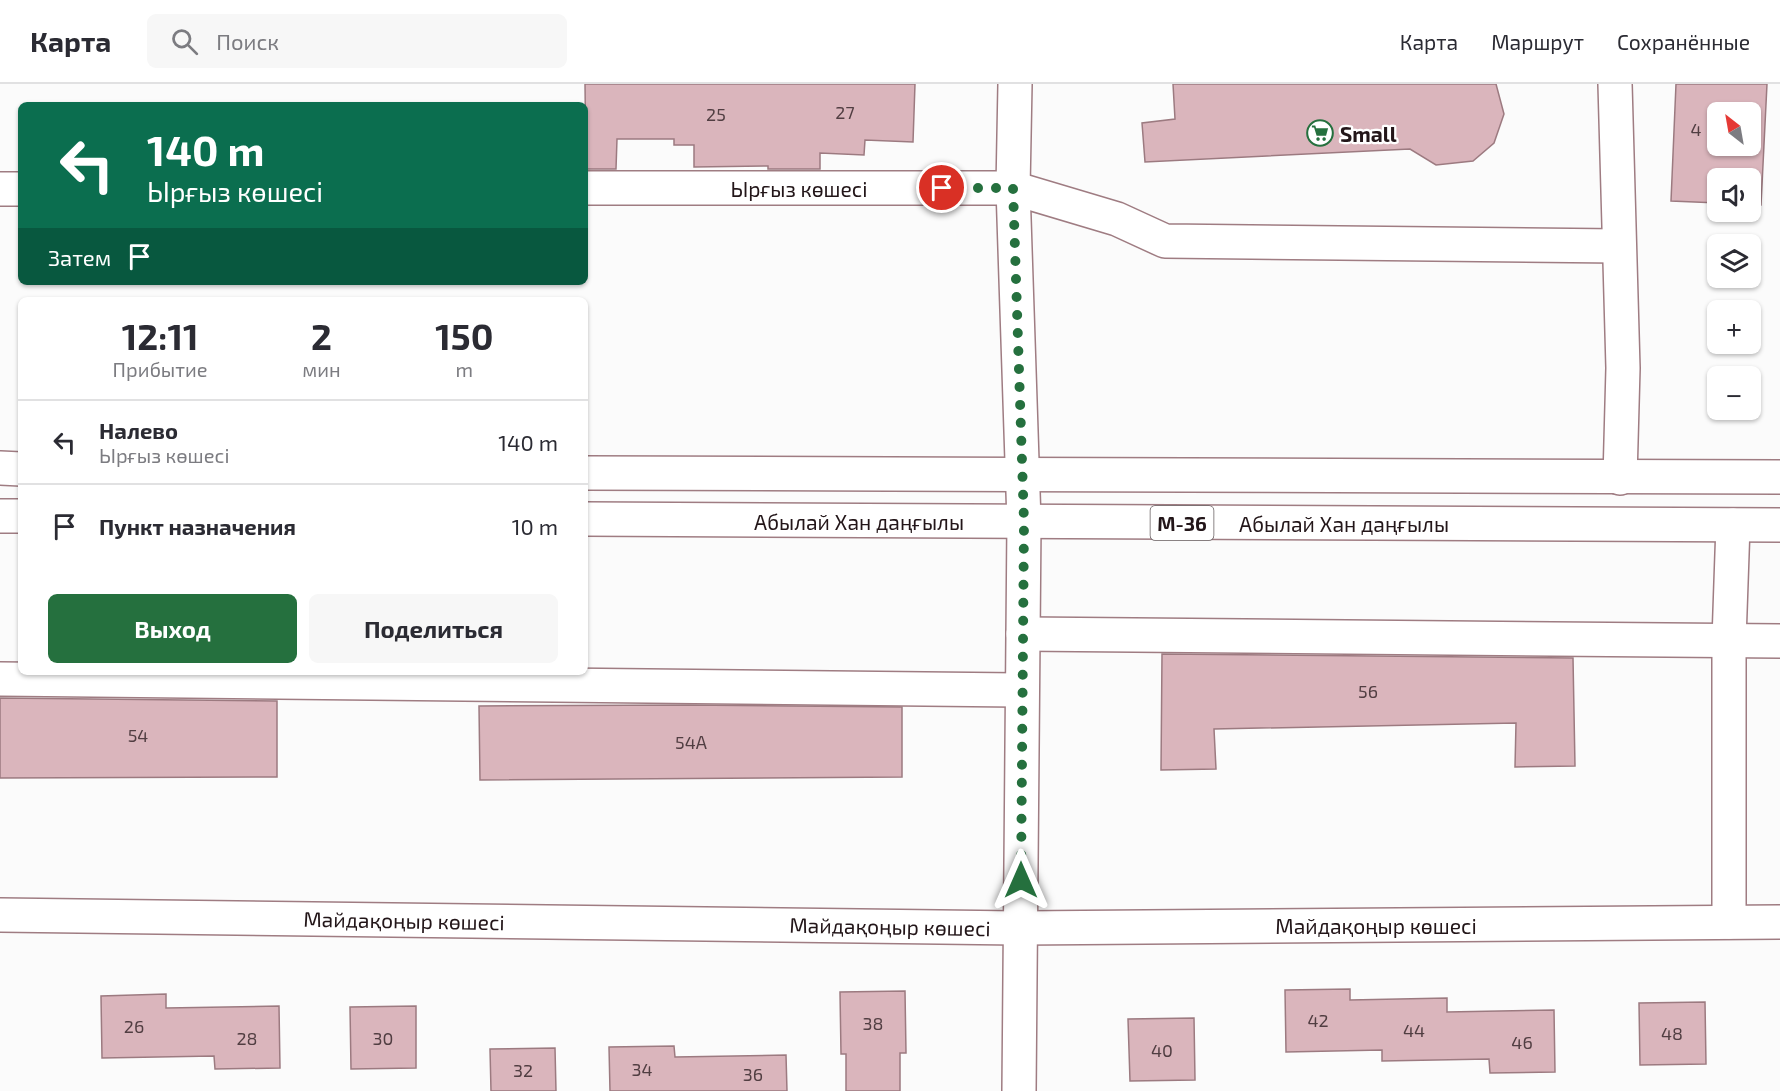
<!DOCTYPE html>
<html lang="ru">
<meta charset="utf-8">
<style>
:root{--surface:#fff;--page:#f7f7f7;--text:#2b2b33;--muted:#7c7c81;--line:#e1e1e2;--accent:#25703e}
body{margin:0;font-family:"Exo 2",sans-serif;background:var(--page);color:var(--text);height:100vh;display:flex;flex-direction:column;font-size:22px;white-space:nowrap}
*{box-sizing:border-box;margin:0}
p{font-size:20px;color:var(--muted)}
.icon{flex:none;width:33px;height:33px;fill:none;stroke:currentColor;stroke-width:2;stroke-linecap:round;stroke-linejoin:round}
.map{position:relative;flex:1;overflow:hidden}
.drawer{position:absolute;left:18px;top:213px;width:570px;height:378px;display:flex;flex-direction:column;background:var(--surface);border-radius:9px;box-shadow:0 2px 4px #0004}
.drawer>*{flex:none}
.guide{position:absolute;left:18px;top:18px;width:570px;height:183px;border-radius:9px;box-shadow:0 2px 4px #0004;background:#0b6e4f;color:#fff;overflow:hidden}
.needle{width:39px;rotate:329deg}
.buttons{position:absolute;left:1707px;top:18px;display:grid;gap:12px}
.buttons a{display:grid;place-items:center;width:54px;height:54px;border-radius:9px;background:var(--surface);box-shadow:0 2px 4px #0004;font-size:30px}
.pin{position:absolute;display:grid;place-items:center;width:51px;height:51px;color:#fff;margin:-26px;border:3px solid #fff;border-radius:50%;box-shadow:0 2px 6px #0007}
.me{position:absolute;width:66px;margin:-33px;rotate:0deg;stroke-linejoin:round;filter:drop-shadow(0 0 4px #0008)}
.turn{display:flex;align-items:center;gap:21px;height:126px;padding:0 30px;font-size:27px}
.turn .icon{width:78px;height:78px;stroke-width:2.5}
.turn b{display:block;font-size:42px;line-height:51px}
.then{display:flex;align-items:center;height:57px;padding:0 30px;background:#0003;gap:12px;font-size:22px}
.eta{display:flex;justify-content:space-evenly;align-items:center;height:102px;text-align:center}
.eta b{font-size:36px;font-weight:700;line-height:42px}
.action{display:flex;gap:12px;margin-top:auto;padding:12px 30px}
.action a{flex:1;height:69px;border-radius:9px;background:var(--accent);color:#fff;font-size:24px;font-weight:700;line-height:69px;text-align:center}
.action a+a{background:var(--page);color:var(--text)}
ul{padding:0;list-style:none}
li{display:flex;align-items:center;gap:18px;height:84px;padding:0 30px;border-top:2px solid var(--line)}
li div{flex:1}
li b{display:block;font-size:22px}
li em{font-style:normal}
header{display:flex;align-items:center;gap:36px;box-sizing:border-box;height:84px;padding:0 30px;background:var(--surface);border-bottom:2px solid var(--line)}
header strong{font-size:28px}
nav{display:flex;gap:33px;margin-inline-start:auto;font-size:21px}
.search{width:420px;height:54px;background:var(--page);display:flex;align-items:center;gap:15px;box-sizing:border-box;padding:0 21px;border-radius:9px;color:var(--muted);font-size:22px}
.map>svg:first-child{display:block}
.building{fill:#dab5bc;stroke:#9c7a80;stroke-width:1.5;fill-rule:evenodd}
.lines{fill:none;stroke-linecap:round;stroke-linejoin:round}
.minor-casing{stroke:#9f7c82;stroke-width:36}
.major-casing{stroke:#9f7c82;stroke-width:36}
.minor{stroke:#fff;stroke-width:33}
.major{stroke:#fff;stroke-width:33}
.route{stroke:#25703e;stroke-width:10;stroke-dasharray:0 18}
.labels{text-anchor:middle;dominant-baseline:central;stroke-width:4.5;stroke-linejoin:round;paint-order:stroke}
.number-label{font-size:18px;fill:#513e42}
.shield{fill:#fff;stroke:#655c5e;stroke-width:1.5}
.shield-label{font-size:20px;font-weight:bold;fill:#231619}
.poi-label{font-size:21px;font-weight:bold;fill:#231619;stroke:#fff;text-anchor:start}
.street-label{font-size:21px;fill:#231619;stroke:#fff}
</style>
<header>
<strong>Карта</strong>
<div class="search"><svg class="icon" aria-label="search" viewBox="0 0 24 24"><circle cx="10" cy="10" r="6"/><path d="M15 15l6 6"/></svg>Поиск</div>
<nav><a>Карта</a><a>Маршрут</a><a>Сохранённые</a></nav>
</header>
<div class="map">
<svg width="1780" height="1007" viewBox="0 0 1780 1007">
<rect width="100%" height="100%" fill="#fbfbfb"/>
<g class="building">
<path d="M585 0H915L913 58 865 56 864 71 820 69V85H768V82L694 83V61H674V55H617L616 85H586Z"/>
<path d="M1173 0H1496L1504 30 1494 59 1473 77 1436 81 1410 65 1145 78 1142 39 1175 35Z"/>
<path d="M1676 0H1767L1761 121 1750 120V94H1718V119L1671 117ZM1718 28H1750V62H1718Z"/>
<path d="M1162 570 1573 574 1575 682 1515 683 1516 639 1214 645 1216 685 1161 686Z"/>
<path d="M0 614 277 617V693L0 694Z"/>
<path d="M689 621 902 623V693L480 696 479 622Z"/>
<path d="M1350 905V916L1447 914V928L1554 926 1555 988 1490 989 1489 975 1382 977V966L1286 968 1285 906Z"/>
<path d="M905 907 906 969H900V1007H846V970H841L840 908Z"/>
<path d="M166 910V924L279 922 280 984 215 985 214 972 102 974 101 912Z"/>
<path d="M1705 918 1706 980 1640 981 1639 919Z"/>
<path d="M416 922V984L351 985 350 923Z"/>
<path d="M1194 934 1195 996 1130 997 1128 935Z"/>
<path d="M674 962 675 973 786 971 787 1007H610L609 963Z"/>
<path d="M555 964 556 1007H491L490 965Z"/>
</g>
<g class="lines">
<g class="minor-casing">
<g id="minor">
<path d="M1015 0 1013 104 1024 438 1019 1007"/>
<path d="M1615 0 1623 284 1620 394"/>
<path d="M585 104H1013L1117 135 1165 157 1619 162"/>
<path d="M0 105H21"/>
<path d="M1023 550 1780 557"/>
<path d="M0 595 1022 606"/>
<path d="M0 831 1020 844 1780 838"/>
<path d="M1729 838V556L1733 441"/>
</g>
</g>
<g class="major-casing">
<g id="major">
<path d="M0 384 21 385"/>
<path d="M585 389 1780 393"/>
<path d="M0 432H21"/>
<path d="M585 435 1780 441"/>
</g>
</g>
<use href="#minor" class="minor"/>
<use href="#major" class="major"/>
</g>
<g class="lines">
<path class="route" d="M942 104H1013L1024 438 1021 796"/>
</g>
<defs>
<g id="supermarket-ring" transform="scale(1.35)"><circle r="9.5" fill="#fff" stroke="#25703e" stroke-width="1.5"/><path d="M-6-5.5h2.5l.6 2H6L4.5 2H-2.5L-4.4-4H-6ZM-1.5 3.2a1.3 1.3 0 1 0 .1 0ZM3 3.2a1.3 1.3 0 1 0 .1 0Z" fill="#25703e"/></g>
</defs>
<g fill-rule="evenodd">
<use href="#supermarket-ring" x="1320" y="49"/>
</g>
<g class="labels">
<g class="number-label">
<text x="845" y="28">27</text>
<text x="716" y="30">25</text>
<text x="1696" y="45">4</text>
<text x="1368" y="607">56</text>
<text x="138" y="651">54</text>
<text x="691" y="658">54А</text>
<text x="1318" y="936">42</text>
<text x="873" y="939">38</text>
<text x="134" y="942">26</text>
<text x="1414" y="946">44</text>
<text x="1672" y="949">48</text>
<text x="247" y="954">28</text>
<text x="383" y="954">30</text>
<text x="1522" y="958">46</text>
<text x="1162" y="966">40</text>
<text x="642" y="985">34</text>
<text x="523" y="986">32</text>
<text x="753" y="990">36</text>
</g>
<rect class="shield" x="1150.5" y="422" width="63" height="34" rx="4.5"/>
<g class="shield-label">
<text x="1182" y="439">M-36</text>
</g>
<g class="poi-label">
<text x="1340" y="49">Small</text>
</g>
<g class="street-label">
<text x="799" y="104">Ырғыз көшесі</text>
<text x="859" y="437">Абылай Хан даңғылы</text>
<text x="1344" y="439">Абылай Хан даңғылы</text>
<text transform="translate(404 836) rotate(1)">Майдақоңыр көшесі</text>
<text x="1376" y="841">Майдақоңыр көшесі</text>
<text transform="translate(890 842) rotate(1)">Майдақоңыр көшесі</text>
</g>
</g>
</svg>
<div class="buttons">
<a><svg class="needle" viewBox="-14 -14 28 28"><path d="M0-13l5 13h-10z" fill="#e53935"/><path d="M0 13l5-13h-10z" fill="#7c7c81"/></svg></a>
<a><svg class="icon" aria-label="sound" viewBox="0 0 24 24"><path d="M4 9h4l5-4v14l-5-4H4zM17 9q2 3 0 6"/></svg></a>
<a><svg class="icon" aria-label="layers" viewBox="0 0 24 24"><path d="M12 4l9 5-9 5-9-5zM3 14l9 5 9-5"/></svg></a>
<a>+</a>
<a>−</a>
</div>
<div class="pin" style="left:942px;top:104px;background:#d93025"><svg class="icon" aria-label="arrive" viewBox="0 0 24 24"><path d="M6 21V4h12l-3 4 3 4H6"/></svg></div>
<svg class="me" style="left:1021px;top:796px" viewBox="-20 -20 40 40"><path d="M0-17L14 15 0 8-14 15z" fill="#25703e" stroke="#fff" stroke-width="4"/></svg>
<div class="guide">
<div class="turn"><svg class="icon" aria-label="left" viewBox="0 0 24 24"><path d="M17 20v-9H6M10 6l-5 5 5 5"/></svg><div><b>140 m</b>Ырғыз көшесі</div></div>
<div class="then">Затем<svg class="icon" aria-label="arrive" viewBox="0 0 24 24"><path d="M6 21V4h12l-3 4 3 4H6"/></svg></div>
</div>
<section class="drawer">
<div class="eta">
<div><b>12:11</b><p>Прибытие</p></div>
<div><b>2</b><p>мин</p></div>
<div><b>150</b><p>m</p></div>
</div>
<ul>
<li><svg class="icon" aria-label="left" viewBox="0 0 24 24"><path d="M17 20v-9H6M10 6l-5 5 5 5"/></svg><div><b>Налево</b><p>Ырғыз көшесі</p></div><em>140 m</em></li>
<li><svg class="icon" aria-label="arrive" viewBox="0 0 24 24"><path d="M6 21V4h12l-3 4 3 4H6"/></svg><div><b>Пункт назначения</b></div><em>10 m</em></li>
</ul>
<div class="action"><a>Выход</a><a>Поделиться</a></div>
</section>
</div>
